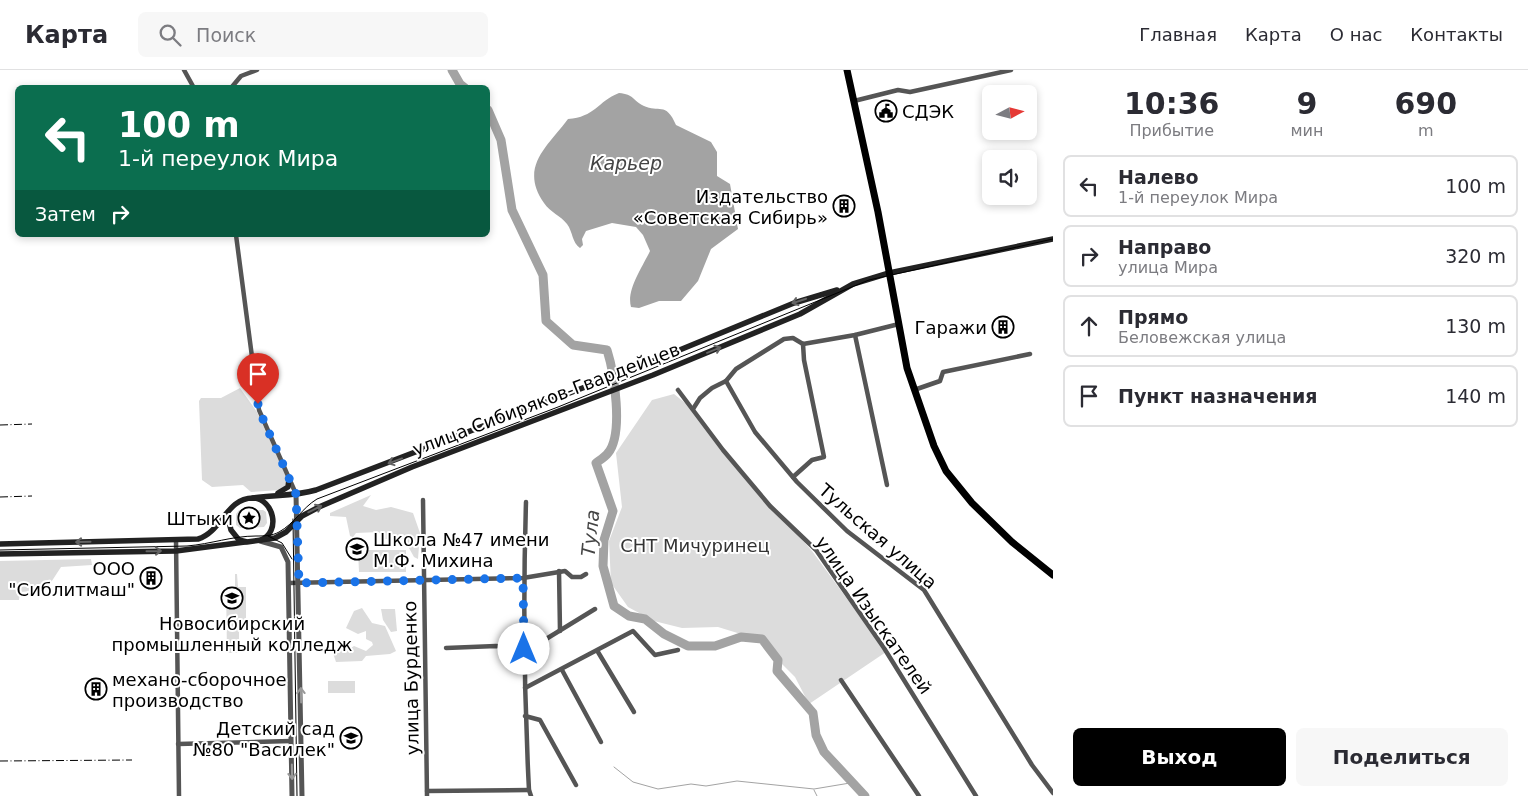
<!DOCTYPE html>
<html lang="ru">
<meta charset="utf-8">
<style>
:root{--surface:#fff;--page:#f7f7f7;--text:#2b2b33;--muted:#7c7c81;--line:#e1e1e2;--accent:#000}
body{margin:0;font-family:"DejaVu Sans",sans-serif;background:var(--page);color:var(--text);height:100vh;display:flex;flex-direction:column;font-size:19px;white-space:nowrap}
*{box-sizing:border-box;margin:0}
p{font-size:16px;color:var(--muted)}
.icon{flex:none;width:28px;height:28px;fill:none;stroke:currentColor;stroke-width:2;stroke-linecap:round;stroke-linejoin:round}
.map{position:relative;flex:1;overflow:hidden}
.sheet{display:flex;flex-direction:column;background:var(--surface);width:475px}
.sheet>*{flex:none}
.hud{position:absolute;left:15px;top:15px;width:475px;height:152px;border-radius:8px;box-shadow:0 2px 8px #0003;background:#0b6e4f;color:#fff;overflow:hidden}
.needle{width:32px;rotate:83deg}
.tools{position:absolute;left:982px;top:15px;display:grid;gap:10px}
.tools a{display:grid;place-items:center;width:55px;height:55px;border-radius:8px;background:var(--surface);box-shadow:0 2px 8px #0003;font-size:25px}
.pin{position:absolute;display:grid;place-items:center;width:42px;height:42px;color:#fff;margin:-51px -21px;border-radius:50% 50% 50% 0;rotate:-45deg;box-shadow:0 0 5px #0007}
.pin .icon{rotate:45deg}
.me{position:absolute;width:55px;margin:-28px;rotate:0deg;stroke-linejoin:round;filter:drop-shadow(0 0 4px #0008)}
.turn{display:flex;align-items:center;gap:18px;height:105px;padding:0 20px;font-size:22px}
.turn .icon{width:65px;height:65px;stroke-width:2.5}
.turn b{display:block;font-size:35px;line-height:42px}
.then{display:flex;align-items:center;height:48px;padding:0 20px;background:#0003;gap:10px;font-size:19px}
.eta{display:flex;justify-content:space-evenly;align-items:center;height:85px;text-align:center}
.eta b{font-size:30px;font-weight:600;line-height:35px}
.action{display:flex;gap:10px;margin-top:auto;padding:10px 20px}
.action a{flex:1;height:58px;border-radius:8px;background:var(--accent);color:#fff;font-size:20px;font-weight:600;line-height:58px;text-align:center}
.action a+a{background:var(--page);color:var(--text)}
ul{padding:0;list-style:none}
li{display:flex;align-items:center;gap:15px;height:62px;margin:0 10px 8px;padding:0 10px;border:2px solid var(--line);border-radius:8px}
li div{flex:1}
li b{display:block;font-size:19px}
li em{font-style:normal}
header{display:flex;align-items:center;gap:30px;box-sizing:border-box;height:70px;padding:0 25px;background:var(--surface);border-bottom:1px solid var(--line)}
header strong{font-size:24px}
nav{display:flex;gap:28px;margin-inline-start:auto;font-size:18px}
.search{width:350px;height:45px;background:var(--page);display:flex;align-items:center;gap:12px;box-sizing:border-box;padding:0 18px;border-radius:8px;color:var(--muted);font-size:19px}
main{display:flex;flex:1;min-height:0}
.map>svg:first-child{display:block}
.green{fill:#dcdcdc}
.water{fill:#a3a3a3}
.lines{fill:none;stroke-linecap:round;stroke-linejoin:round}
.stream{stroke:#a3a3a3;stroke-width:1}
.river{stroke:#a3a3a3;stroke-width:9}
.minor{stroke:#555;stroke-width:4.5}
.tertiary{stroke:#555;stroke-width:5}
.secondary{stroke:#222;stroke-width:5.5}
.primary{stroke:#000;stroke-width:7}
.tram{stroke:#000;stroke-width:1}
.rail{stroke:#000;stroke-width:1;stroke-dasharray:8 2.5 1 2.5;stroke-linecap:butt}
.oneway{stroke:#646464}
.oneway2{stroke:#999}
.route{stroke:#1a73e8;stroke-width:9;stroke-dasharray:0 16.2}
.labels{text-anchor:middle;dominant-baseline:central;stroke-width:4;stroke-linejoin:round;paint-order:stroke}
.poi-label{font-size:18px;fill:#000;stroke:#fff;text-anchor:end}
.street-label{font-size:18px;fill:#000;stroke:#fff}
.park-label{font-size:18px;fill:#333;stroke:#fff}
.water-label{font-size:19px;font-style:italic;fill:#444;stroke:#fff}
</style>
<header>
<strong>Карта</strong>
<div class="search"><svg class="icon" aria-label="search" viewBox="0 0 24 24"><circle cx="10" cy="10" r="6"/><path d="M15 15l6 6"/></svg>Поиск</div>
<nav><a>Главная</a><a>Карта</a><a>О нас</a><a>Контакты</a></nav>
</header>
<main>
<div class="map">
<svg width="1053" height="726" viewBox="0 0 1053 726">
<rect width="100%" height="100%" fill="#fff"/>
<g class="green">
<path d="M240 318 257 342 287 408 286 417 281 420 251 422 243 415 212 417 202 410 199 331 201 328H221Z"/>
<path d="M674 324 694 340 723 380 812 481 886 582 809 634 795 607 757 569 718 557 682 558 654 551 628 537 611 513 609 471 622 437 616 383 652 330Z"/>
<path d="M371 425 363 436 376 440 391 437 413 443 420 463 418 489 414 487 404 469H383L379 462 356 463 353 467 350 466 346 447 330 446V443Z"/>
<path d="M239 440H263L266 442 267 453 264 457 240 458 236 455V444Z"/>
<path d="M358 480H406V502H359Z"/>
<path d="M91 489 92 495 61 497 46 520 20 522 19 530H0V491Z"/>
<path d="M235 504H237L238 517H246V549L239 551V583H227L226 517H235Z"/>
<path d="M362 538 372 553 385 556 396 581 390 584 366 586 362 591 336 592 332 580H348L354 576 366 581 373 575 372 572 366 569V561L358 564 346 558 354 541Z"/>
<path d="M381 539H395L397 561 391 562 383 550Z"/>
<rect x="328" y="611" width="27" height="12"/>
</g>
<path class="water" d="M619 23C634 24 633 31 644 36 658 43 666 31 676 55L711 72 717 82V106L730 114 738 159 711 179 698 211 681 231H659L639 238 631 237C626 220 643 196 650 181L643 165 636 157 612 153 586 161 582 169 583 175 580 178C572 173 573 162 567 154 561 146 550 142 544 133 519 97 547 77 568 49 595 47 597 32 619 23Z"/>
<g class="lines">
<g class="stream">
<path d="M614 697 633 712 658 719 691 714 706 716 737 711 814 719 850 713 864 724"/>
<path d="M814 720 817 726"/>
</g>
<g class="river">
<path d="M452 0 460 14 465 18"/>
<path d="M488 40 501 70 512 140 543 205 546 251 573 275 607 280C614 302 624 364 608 383 605 387 600 390 596 393L613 441 604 470 603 496 614 536 629 546 645 549 664 564 688 576H715L741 567 762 569 778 590 777 601 813 643 816 665 824 682 865 726"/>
</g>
<g class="minor">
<path d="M184 0 194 18"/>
<path d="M231 18 241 6 257 0"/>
<path d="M854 31 898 20 910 22 1011 0"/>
<path d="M236 165 259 340 296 424"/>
<path d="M855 265 887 415"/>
<path d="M803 274 855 265 899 254"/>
<path d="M726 311 755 362 797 412 847 461 924 520 1032 695 1053 723"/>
<path d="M678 320 723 380 770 436 816 480 884 578 976 726"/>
<path d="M914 320 940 311 943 302 1030 284"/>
<path d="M693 339 700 328 712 318 726 311 736 299 784 269 793 268 803 274"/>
<path d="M793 407 812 390 824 387 804 290 803 274"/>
<path d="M423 430 427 726"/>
<path d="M526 432C523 528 524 624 529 720L531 726"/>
<path d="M176 470 179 726"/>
<path d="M559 501 560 561"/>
<path d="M289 513 523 508 565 501 572 507H581L586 504"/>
<path d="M446 578 496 576 523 579 533 577 595 539"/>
<path d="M598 582 634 642"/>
<path d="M562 600 601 672"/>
<path d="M841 610 919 726"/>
<path d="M525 618 633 561 655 585 678 580"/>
<path d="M525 646 540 650 576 715"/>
<path d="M178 674 291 671"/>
<path d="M427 721 529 720"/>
</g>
<g class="tertiary">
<path d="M296 424 302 726"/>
<path d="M260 471 281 477 288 492 292 726"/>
</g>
<g class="secondary">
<path d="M278 423 288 417 289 409"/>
<path d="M253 428C274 425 296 426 316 420L648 293 794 233 837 220"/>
<path d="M227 444 231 460 239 470 247 472 275 468 286 462 302 446 319 437 412 397 653 305 800 244 853 214 889 203 1053 169"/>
<path d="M0 474 198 469C222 462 226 428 253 428 274 429 281 462 261 470"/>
<path d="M0 484 176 481 245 472"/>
</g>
<path class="primary" d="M847 0 878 142 907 298 934 376 946 401 972 433 1012 472 1053 505"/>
<g class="tram">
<path d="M293 449 297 726"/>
<path d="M268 466 282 473 292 489"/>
<path d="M0 480 187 476C211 474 232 466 256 466 264 466 272 466 279 462 294 454 302 438 317 429L558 337 869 210 1053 169"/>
</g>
<g class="rail">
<path d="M0 355 32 354"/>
<path d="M0 427 32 426"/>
<path d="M0 691 132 690"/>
</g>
</g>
<defs><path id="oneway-shaft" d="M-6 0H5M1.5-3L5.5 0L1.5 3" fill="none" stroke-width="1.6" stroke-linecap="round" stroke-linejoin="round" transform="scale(1.25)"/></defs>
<g class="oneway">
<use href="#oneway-shaft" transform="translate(799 231) rotate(162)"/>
<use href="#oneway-shaft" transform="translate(714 280) rotate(-22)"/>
<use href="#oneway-shaft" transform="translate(395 391) rotate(160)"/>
<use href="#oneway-shaft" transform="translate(315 439) rotate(-26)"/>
<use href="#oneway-shaft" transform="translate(83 472) rotate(179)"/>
<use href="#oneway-shaft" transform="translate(154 481) rotate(-1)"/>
</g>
<g class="oneway2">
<use href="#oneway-shaft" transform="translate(301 625) rotate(-91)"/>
<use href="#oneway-shaft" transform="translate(292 702) rotate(89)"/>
</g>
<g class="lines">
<path class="route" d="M258 334 259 340 296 424 299 513 523 508 524 579"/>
</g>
<defs>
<g id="civic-ring" transform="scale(1.125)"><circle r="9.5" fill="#fff" stroke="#000" stroke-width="1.5"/><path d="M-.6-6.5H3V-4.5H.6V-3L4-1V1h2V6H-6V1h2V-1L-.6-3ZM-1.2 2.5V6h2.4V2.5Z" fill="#000"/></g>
<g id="building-ring" transform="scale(1.125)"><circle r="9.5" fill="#fff" stroke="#000" stroke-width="1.5"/><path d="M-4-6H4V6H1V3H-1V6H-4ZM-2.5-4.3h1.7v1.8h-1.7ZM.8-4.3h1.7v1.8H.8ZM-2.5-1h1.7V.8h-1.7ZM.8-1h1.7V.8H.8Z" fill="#000"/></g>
<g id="sight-ring" transform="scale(1.125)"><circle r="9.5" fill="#fff" stroke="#000" stroke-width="1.5"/><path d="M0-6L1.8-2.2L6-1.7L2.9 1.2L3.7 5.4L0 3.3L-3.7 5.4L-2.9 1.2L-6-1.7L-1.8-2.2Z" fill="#000"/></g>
<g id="school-ring" transform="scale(1.125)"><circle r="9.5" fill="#fff" stroke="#000" stroke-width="1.5"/><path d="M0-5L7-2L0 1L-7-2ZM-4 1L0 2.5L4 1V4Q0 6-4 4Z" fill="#000"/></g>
<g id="university-ring" transform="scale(1.125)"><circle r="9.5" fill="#fff" stroke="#000" stroke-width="1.5"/><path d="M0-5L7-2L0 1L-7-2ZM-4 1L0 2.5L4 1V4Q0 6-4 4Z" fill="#000"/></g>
</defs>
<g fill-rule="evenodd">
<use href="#civic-ring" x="886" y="41"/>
<use href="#building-ring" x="844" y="136"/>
<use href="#building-ring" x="1003" y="257"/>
<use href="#sight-ring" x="249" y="448"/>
<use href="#school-ring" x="357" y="479"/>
<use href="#building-ring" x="151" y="508"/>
<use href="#university-ring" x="232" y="528"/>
<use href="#building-ring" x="96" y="619"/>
<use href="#school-ring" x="351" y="668"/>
</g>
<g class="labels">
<g class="poi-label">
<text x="902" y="41" text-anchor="start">СДЭК</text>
<text x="828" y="126">Издательство<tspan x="828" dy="21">«Советская Сибирь»</tspan></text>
<text x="987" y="257">Гаражи</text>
<text x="233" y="448">Штыки</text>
<text x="373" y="469" text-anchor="start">Школа №47 имени<tspan x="373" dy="21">М.Ф. Михина</tspan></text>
<text x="135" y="498">ООО<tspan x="135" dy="21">"Сиблитмаш"</tspan></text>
<text x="232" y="553" text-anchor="middle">Новосибирский<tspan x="232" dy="21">промышленный колледж</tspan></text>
<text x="112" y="609" text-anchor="start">механо-сборочное<tspan x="112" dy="21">производство</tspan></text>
<text x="335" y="658">Детский сад<tspan x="335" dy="21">№80 "Василек"</tspan></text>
</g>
<g class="street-label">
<text transform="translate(546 329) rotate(-21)">улица Сибиряков-Гвардейцев</text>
<text transform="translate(878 466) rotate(41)">Тульская улица</text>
<text transform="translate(874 545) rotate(55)">улица Изыскателей</text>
<text transform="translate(411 608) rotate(-91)">улица Бурденко</text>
</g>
<g class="park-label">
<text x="695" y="475">СНТ Мичуринец</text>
</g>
<g class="water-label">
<text x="626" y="93">Карьер</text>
<text transform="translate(590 463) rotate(-84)">Тула</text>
</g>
</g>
</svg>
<div class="tools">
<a><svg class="needle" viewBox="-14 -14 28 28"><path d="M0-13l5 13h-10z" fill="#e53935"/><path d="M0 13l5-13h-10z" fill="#7c7c81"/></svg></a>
<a><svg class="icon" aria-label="sound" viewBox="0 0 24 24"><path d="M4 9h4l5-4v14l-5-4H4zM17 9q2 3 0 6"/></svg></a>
</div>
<div class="pin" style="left:258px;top:334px;background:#d93025"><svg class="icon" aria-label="arrive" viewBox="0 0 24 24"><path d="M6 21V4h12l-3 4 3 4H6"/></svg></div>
<svg class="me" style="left:524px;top:579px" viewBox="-20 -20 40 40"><circle r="19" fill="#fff"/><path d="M0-13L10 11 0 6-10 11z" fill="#1a73e8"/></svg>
<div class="hud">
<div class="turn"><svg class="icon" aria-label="left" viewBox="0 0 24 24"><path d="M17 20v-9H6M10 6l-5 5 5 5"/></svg><div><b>100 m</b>1-й переулок Мира</div></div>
<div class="then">Затем<svg class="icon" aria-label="right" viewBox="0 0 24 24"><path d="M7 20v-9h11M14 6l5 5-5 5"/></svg></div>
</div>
</div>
<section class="sheet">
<div class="eta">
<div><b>10:36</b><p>Прибытие</p></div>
<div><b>9</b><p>мин</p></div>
<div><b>690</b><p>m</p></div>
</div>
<ul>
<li><svg class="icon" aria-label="left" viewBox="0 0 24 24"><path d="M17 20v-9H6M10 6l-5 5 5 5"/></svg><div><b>Налево</b><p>1-й переулок Мира</p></div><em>100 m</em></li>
<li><svg class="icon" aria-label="right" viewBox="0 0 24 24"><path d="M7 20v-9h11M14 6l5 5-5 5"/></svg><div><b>Направо</b><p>улица Мира</p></div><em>320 m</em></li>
<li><svg class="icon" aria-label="ahead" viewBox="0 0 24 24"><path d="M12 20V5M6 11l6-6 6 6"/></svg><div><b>Прямо</b><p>Беловежская улица</p></div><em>130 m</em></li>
<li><svg class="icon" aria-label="arrive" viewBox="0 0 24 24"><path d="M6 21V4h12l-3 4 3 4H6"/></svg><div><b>Пункт назначения</b></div><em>140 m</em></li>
</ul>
<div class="action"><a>Выход</a><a>Поделиться</a></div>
</section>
</main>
